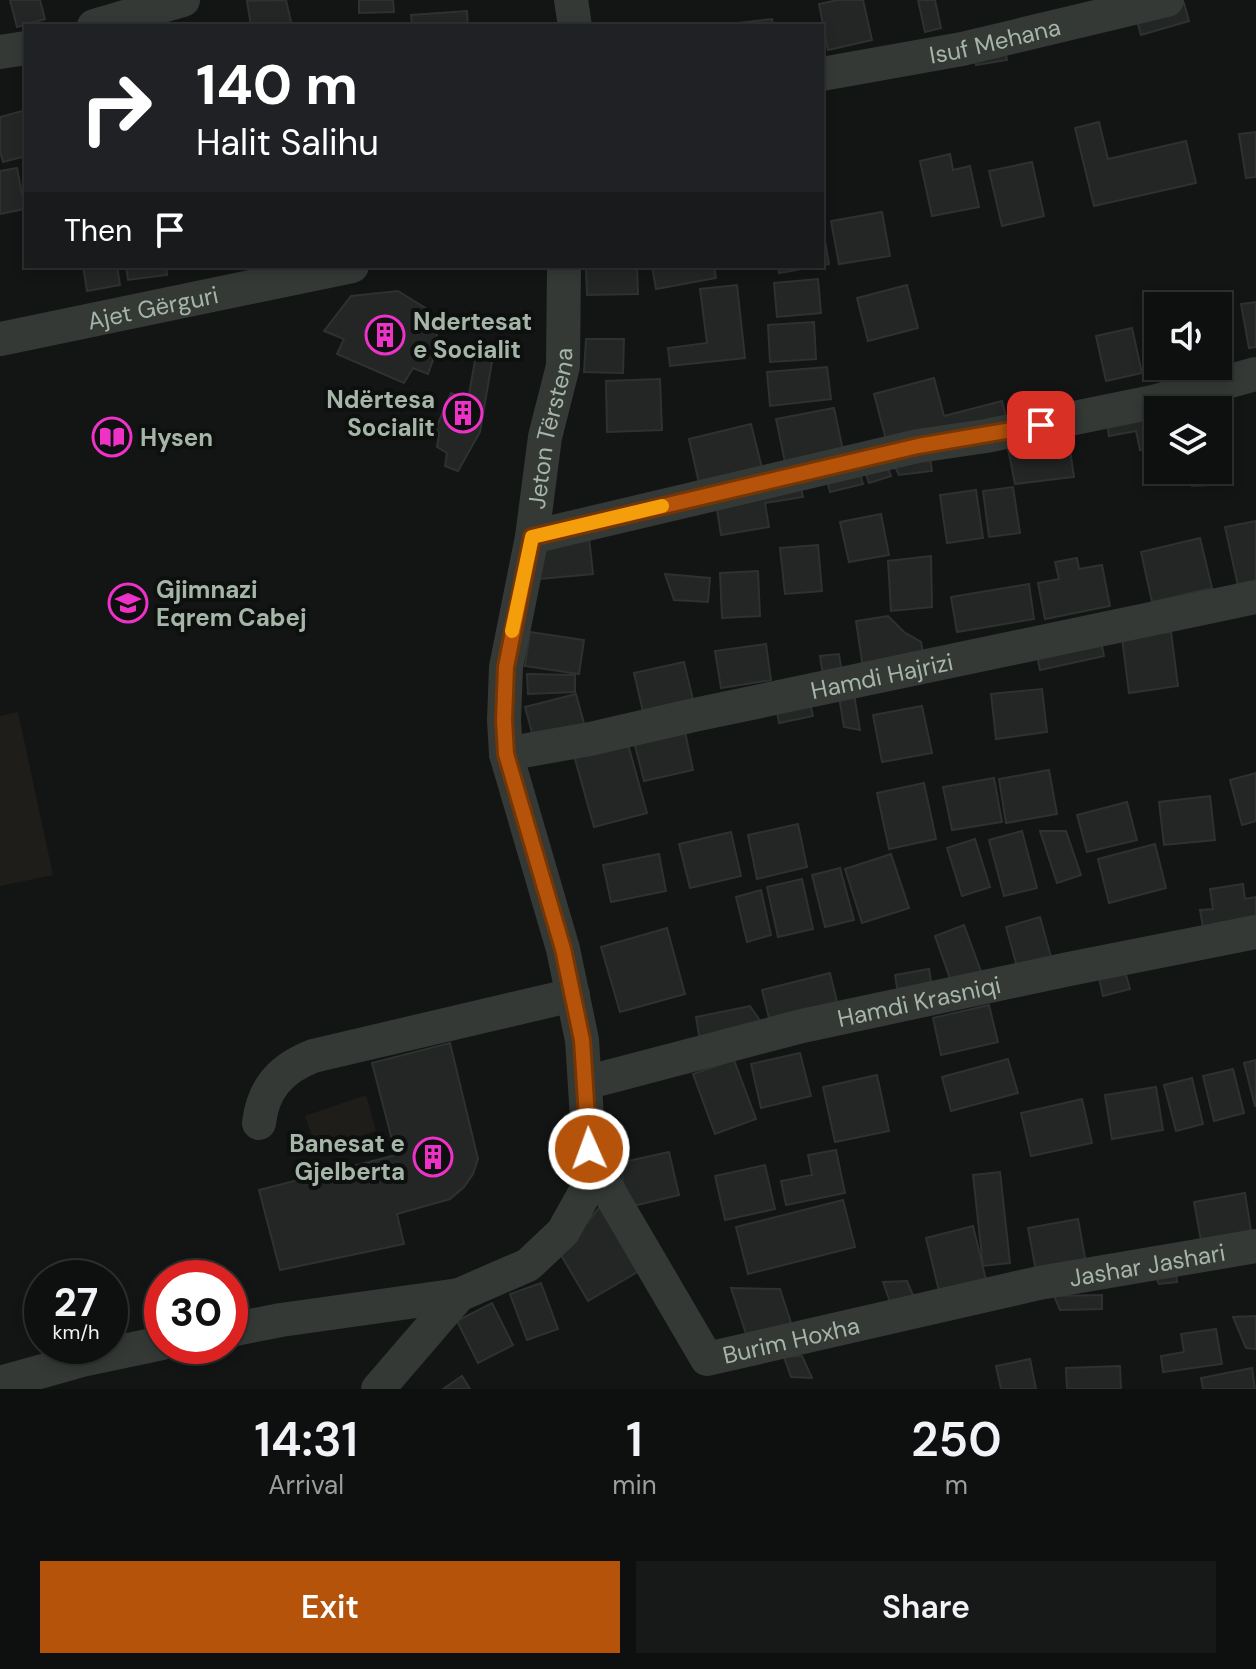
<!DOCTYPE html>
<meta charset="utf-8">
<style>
:root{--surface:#0e100f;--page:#171918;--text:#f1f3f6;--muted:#9b9d9e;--line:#2e302f;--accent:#b45309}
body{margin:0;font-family:"DM Sans",sans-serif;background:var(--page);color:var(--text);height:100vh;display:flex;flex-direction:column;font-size:30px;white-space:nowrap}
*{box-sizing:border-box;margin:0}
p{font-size:26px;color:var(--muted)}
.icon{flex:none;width:44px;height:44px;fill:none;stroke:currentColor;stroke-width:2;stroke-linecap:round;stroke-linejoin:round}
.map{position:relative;height:1389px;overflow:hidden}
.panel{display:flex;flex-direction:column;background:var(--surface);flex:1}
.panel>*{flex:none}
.top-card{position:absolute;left:24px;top:24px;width:800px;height:244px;border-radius:0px;box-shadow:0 4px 12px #0003,0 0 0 2px var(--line);background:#202124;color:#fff;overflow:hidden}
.fabs{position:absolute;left:1144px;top:292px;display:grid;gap:16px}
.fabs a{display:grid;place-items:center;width:88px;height:88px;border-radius:0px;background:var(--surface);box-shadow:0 4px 12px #0003,0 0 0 2px var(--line);font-size:40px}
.speed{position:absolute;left:24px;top:1260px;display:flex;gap:16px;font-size:40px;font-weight:700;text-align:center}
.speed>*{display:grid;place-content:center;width:104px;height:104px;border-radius:50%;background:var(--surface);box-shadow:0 4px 12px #0003,0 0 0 2px var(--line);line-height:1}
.speed small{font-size:20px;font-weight:400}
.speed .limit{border:12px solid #d22;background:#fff;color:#111}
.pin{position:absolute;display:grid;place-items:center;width:68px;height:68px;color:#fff;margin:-34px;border-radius:16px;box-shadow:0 4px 12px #0006}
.me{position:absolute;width:88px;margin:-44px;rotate:358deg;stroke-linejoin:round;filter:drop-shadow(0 0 6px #0008)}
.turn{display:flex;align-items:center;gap:28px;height:168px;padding:0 40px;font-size:36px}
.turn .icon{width:104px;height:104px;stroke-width:2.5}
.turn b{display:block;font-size:56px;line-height:68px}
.then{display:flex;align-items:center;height:76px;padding:0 40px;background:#0003;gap:16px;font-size:30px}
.eta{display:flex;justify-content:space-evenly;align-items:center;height:136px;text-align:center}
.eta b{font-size:48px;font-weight:600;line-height:56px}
.primary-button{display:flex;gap:16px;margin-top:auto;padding:16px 40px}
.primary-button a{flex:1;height:92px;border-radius:0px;background:var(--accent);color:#fff;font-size:32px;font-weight:600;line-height:92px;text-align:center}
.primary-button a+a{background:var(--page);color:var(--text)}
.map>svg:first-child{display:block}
.green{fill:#1f1d19}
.building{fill:#232624;stroke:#2d312f;stroke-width:2}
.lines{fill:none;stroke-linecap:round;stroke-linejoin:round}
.minor{stroke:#343936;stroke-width:34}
.route-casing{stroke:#753606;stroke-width:20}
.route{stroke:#b45309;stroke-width:14}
.slow{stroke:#f59e0b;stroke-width:14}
.labels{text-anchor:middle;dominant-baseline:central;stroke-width:8;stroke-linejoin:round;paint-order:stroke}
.street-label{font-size:24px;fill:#a5b5a8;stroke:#0e100f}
.poi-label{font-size:24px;font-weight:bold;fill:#a5b5a8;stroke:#0e100f;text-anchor:start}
</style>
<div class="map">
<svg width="1256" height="1389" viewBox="0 0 1256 1389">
<rect width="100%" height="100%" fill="#131514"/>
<g class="green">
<path d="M18 712 53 875 0 886V716Z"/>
<path d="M366 1095 376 1131 317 1150 305 1116Z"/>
</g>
<g class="building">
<path d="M10 0H40L45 19 17 27Z"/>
<path d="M286 0 292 26H251L247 1Z"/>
<path d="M359 0H393L394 12 359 13Z"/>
<path d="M838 0H863L872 40 828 50 819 4Z"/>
<path d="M918 0H935L941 28 925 32Z"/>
<path d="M1184 3 1189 21 1141 35 1136 17Z"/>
<path d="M467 11 468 26H412L411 15Z"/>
<path d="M772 19 773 26H710Z"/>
<path d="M1004 44 1007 60 976 65 973 50Z"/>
<path d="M26 110V156L3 162 0 151V117Z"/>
<path d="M1099 122 1108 159 1186 141 1196 183 1094 206 1075 128Z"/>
<path d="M1256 132V177L1246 178 1239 134Z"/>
<path d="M950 154 953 170 970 166 979 207 932 216 920 161Z"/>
<path d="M1032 162 1044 216 1002 226 989 171Z"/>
<path d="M17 168 25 209 0 214V171Z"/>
<path d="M882 212 890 256 839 264 831 221Z"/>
<path d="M822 223 829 264 822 265Z"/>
<path d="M83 266H117L120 285 87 291Z"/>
<path d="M126 266H166L167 275 128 280Z"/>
<path d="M574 266H637L638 294 587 295 586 268H574Z"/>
<path d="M652 266H714L716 278 656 289Z"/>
<path d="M778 266H819L779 273Z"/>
<path d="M818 279 821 313 777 317 774 283Z"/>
<path d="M737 285 745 358 670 366 668 348 707 343 700 289Z"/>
<path d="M907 285 918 328 868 341 857 298Z"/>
<path d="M398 291 430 311 439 343 428 374 413 368 404 383 337 354 344 339 324 331 351 296Z"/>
<path d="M1256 302V347L1249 348 1241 304Z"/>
<path d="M1218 320 1227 361 1218 363Z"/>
<path d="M814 322 816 359 770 362 768 325Z"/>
<path d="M1132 328 1142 373 1106 381 1096 336Z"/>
<path d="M586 339H624L623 373 584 372Z"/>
<path d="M494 350 480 432 458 471 445 466 447 453 437 447 439 433 436 428 451 393 468 400 476 355Z"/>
<path d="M827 367 831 399 770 406 767 372Z"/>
<path d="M934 378 944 416 1002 401 1006 416 888 447 874 394Z"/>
<path d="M660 379 662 430 607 432 606 381Z"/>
<path d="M1199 403 1200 410H1158V447L1140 450 1136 431 1109 436 1106 417Z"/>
<path d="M834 408 843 451 785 462 776 419Z"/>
<path d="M751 424 762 468 699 483 689 439Z"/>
<path d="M1067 430 1074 477 1015 484 1006 439Z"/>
<path d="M929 452 932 471 899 475 890 457Z"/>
<path d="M884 456 891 476 869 483 862 463Z"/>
<path d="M858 467 863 484 830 492 826 475Z"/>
<path d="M1191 470H1211L1212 485 1192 486Z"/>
<path d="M800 483 803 497 765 503 769 527 721 535 715 497Z"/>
<path d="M1013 487 1020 533 989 537 983 491Z"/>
<path d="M976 490 983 538 947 543 940 495Z"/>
<path d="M881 514 889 555 849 562 840 522Z"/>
<path d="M1256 521V582L1238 586 1225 527Z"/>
<path d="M589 537 593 574 540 579 536 543Z"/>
<path d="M1200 538 1212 588 1152 602 1141 552Z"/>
<path d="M818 545 822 591 785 594 780 548Z"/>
<path d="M931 556 932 607 891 611 888 561Z"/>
<path d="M1077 558 1079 569 1102 565 1110 606 1045 619 1038 583 1059 579 1055 562Z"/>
<path d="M758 571 760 616 722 618 720 573Z"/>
<path d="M665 574 710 578 708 602 674 600Z"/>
<path d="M1029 584 1034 619 957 632 951 597Z"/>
<path d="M888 616 904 632 921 642 924 659 863 668 856 621Z"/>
<path d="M530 632 584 640 579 674 525 666Z"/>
<path d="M1171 632 1178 686 1129 693 1122 638Z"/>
<path d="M1101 641 1104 656 1040 670 1037 655Z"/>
<path d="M766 644 771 680 721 688 715 651Z"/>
<path d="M839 654 843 681 824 683 820 656Z"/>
<path d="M684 662 694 704 644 716 634 673Z"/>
<path d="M527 674 575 675V692L528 694Z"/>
<path d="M1042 689 1047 732 996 739 991 694Z"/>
<path d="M576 694 585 727 534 740 525 707Z"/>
<path d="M854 694 860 730 844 727 839 697Z"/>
<path d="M809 698 813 716 779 723 776 706Z"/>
<path d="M922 706 932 753 882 762 873 715Z"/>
<path d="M684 727 693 770 644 781 633 738Z"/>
<path d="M626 737 647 813 594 827 573 752Z"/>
<path d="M1049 770 1057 814 1006 823 999 779Z"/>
<path d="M1256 773V821L1242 825 1230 780Z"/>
<path d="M994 778 1002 822 952 830 943 787Z"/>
<path d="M924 783 936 839 889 849 877 793Z"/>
<path d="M1210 796 1215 840 1164 845 1159 802Z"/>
<path d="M1127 802 1137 840 1087 852 1077 815Z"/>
<path d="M798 824 807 867 757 879 748 835Z"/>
<path d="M1022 831 1037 888 1004 896 989 840Z"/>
<path d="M1040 831H1066L1081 875 1057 883Z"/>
<path d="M731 832 741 876 690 888 679 844Z"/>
<path d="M975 839 990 887 962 896 947 848Z"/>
<path d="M1155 844 1166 888 1109 903 1098 859Z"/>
<path d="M659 854 666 891 611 902 603 865Z"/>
<path d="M891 854 909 908 862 923 845 869Z"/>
<path d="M840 868 854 920 825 927 812 875Z"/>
<path d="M802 879 813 929 778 937 767 887Z"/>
<path d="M1243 884 1245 899 1256 897V926L1204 933 1200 910 1213 909 1210 889Z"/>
<path d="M761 890 771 935 747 942 736 897Z"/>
<path d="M1040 917 1053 964 1019 974 1006 927Z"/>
<path d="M964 925 983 977 953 987 935 936Z"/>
<path d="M667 928 685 994 620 1012 601 947Z"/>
<path d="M929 969 933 993 899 1000 895 975Z"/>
<path d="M1125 971 1130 989 1103 996 1099 978Z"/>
<path d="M830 973 839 1010 771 1026 762 990Z"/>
<path d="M989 1005 998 1042 941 1055 933 1018Z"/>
<path d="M750 1006 765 1028 700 1041 696 1017Z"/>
<path d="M450 1043 478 1159 473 1174 464 1187 450 1199 397 1214 404 1244 280 1270 259 1190 396 1155 372 1063Z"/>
<path d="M800 1053 811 1096 761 1108 751 1064Z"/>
<path d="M1008 1059 1018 1093 951 1111 942 1077Z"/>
<path d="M734 1060 756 1119 715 1134 693 1074Z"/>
<path d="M1256 1060V1106H1255L1244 1063Z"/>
<path d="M1233 1069 1244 1113 1214 1121 1203 1076Z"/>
<path d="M877 1075 889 1131 835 1142 823 1087Z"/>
<path d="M1192 1078 1203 1124 1176 1131 1164 1085Z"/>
<path d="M1156 1087 1163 1130 1112 1139 1105 1095Z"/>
<path d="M1082 1099 1092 1143 1031 1156 1021 1113Z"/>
<path d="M836 1150 845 1193 786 1205 781 1181 812 1175 808 1155Z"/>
<path d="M669 1152 679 1195 629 1207 619 1163Z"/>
<path d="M765 1165 775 1209 725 1220 715 1176Z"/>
<path d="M1000 1172 1010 1263 983 1266 973 1175Z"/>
<path d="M1245 1193 1252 1237 1202 1246 1194 1202Z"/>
<path d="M843 1200 855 1247 748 1274 736 1227Z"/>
<path d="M602 1204 641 1270 588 1301 561 1255Z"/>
<path d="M1078 1219 1086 1263 1036 1271 1028 1228Z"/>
<path d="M973 1226 986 1280 939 1291 926 1238Z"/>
<path d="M1175 1263 1177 1282 1159 1284 1150 1266Z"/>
<path d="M907 1281 915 1300 890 1302 883 1282Z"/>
<path d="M541 1283 558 1329 527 1340 510 1294Z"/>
<path d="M731 1288 780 1289 793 1329 749 1343Z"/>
<path d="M1102 1295V1309L1060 1310 1054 1296Z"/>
<path d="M492 1303 513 1345 478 1363 457 1321Z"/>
<path d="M1256 1316V1349L1246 1348 1233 1317Z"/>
<path d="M1216 1329 1222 1364 1163 1372 1161 1356 1184 1352 1181 1334Z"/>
<path d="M802 1356 812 1378 791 1377 784 1357Z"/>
<path d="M1030 1359 1036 1389H1001L996 1366Z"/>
<path d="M1120 1366 1121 1389H1067L1066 1368Z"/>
<path d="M1252 1368 1255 1389H1203L1201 1378Z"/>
<path d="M462 1376 470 1389H443Z"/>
</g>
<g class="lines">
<g class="minor">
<path d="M571 0 575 26"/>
<path d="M94 26 183 0"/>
<path d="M0 52 26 48"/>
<path id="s1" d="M822 74 962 49 1167 0"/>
<path id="s2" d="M0 339 352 266"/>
<path d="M532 537 918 446 986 436 1153 402 1256 374"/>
<path id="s3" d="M506 754 590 739 694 715 1256 597"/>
<path id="s4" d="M585 1083 802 1026 1069 969 1256 932"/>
<path d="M259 1123C263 1089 280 1069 313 1056L573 995"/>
<path id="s5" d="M597 1171 707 1359 1039 1283 1256 1246"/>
<path d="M230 1330 281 1320 459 1295"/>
<path d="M0 1383 86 1359 162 1343"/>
<path id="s6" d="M378 1389 459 1295 528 1265 563 1232 597 1171 589 1149 582 1040 563 949 506 754 504 720 506 667 532 537 545 437 563 366 564 266"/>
</g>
</g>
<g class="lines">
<g class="route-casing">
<path id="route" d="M589 1149 582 1040 563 949 506 754 504 720 506 667 532 537 918 446 1041 425"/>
</g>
<use href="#route" class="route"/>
<path class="slow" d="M512 631 532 537 662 506"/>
</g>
<defs>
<g id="building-ring" transform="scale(2)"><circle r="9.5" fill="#0e100f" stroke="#ee32c8" stroke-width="1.5"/><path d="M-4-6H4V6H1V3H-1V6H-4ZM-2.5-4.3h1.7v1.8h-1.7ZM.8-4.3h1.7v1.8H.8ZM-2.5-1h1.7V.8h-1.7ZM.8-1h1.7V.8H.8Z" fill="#ee32c8"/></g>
<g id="library-ring" transform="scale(2)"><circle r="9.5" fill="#0e100f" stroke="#ee32c8" stroke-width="1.5"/><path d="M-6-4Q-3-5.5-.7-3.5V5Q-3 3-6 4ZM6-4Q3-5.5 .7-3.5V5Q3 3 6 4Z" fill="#ee32c8"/></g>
<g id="school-ring" transform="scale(2)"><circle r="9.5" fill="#0e100f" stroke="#ee32c8" stroke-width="1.5"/><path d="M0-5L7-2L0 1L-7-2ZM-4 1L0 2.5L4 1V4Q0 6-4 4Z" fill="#ee32c8"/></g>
</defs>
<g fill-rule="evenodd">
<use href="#building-ring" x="385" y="335"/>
<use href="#building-ring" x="463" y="413"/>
<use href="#library-ring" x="112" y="437"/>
<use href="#school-ring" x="128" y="603"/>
<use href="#building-ring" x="433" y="1157"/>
</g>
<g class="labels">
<g class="street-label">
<text stroke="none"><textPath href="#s1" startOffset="176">Isuf Mehana</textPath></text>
<text stroke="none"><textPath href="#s2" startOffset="156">Ajet Gërguri</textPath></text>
<text stroke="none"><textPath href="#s6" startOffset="1076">Jeton Tërstena</textPath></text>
<text stroke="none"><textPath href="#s3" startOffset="384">Hamdi Hajrizi</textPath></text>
<text stroke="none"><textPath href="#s4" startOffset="344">Hamdi Krasniqi</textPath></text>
<text stroke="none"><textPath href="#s5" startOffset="668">Jashar Jashari</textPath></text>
<text stroke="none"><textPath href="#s5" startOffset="304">Burim Hoxha</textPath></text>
</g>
<g class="poi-label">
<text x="413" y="321">Ndertesat<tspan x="413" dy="28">e Socialit</tspan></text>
<text x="435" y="399" text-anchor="end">Ndërtesa<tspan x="435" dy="28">Socialit</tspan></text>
<text x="140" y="437">Hysen</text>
<text x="156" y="589">Gjimnazi<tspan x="156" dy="28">Eqrem Cabej</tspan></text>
<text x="405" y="1143" text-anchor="end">Banesat e<tspan x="405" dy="28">Gjelberta</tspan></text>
</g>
</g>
</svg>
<div class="fabs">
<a><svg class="icon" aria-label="sound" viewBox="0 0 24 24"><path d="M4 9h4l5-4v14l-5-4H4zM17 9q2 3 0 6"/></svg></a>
<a><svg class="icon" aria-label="layers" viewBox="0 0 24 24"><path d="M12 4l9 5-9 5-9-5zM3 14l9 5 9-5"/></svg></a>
</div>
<div class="speed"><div>27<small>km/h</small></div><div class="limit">30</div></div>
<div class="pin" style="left:1041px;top:425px;background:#d93025"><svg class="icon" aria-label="arrive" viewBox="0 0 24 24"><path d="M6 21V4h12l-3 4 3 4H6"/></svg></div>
<svg class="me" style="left:589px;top:1149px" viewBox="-20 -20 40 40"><circle r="17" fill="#b45309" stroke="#fff" stroke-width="3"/><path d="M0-11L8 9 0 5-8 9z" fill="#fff"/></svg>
<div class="top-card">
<div class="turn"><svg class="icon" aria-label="right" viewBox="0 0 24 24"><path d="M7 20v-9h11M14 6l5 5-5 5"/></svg><div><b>140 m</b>Halit Salihu</div></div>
<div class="then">Then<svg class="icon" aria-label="arrive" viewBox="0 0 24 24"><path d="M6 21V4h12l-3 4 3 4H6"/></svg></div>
</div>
</div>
<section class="panel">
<div class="eta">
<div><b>14:31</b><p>Arrival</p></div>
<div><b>1</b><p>min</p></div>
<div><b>250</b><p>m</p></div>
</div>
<div class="primary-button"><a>Exit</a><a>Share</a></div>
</section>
